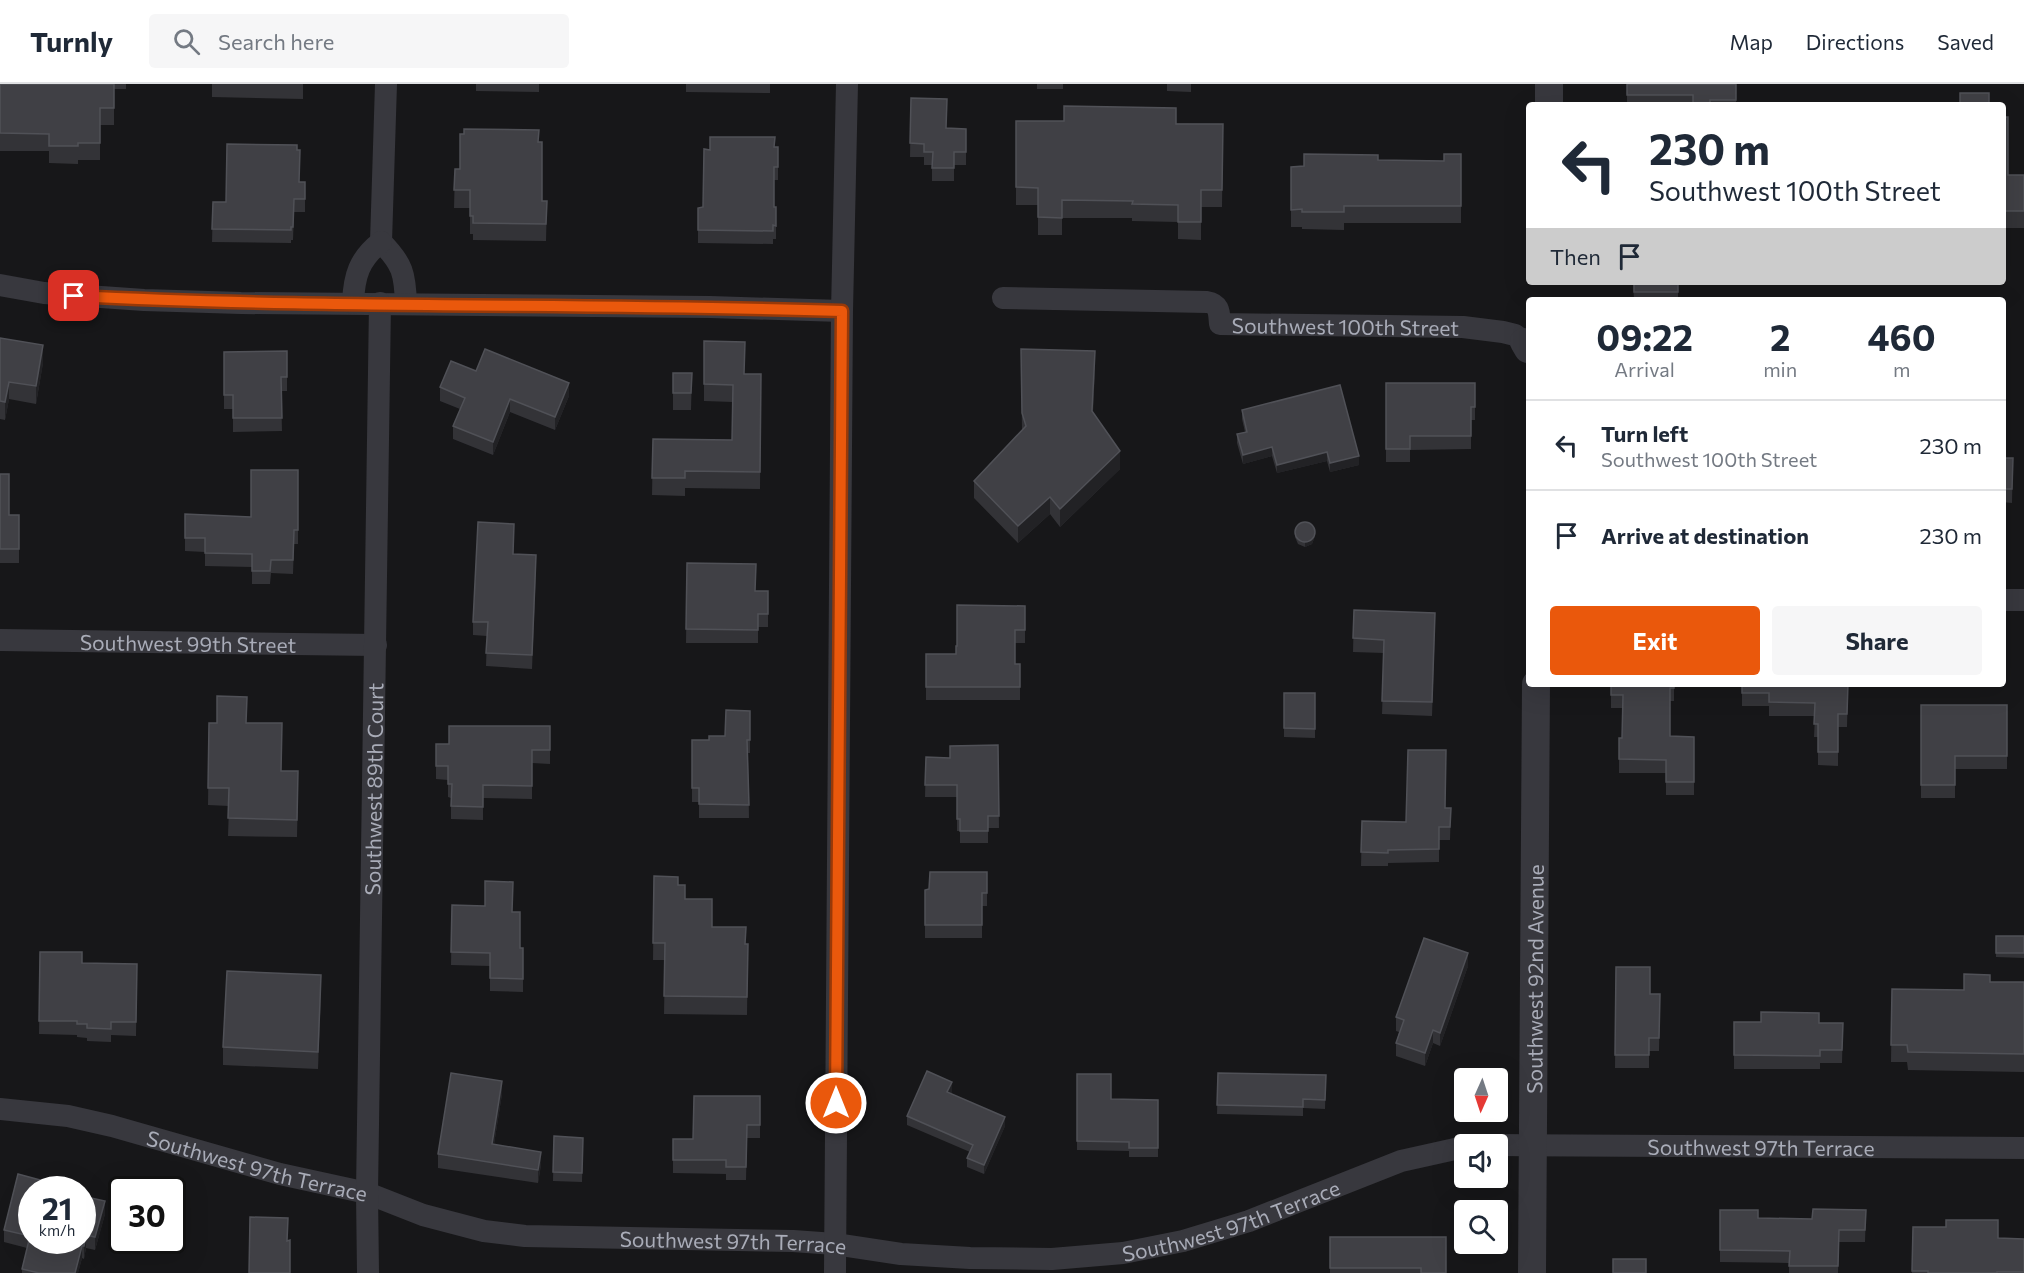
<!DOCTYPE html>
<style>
:root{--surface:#fff;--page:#f6f6f7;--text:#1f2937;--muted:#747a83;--line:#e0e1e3;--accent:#ea580c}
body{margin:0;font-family:Commissioner,sans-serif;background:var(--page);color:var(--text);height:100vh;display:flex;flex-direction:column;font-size:22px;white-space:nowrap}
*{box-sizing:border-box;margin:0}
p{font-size:20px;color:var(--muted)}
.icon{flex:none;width:33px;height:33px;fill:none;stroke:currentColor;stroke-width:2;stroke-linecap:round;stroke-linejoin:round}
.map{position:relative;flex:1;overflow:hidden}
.side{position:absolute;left:1526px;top:213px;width:480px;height:390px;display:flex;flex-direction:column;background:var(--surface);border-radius:6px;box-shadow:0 6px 24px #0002}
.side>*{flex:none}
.hud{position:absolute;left:1526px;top:18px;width:480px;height:183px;border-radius:6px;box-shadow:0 6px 24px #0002;background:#fff;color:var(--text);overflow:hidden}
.needle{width:39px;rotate:183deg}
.fabs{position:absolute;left:1454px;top:984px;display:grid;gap:12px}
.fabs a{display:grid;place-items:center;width:54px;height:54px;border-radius:6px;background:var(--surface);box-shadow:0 6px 24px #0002;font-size:30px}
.speed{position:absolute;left:18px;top:1092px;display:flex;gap:12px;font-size:30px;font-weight:700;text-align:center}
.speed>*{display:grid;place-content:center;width:78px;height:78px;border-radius:50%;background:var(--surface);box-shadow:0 6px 24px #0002;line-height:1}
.speed small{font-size:15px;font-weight:400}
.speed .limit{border:3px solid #111;border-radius:9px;background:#fff;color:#111}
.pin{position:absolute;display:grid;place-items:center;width:51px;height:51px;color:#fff;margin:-26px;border-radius:12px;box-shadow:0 3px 9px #0006}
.me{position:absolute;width:66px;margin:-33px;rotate:0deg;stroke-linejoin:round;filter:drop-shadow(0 0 4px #0008)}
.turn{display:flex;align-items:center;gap:21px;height:126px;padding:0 24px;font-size:27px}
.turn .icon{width:78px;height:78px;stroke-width:2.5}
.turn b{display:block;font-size:42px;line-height:51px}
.then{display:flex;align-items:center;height:57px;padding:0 24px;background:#0003;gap:12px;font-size:22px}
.eta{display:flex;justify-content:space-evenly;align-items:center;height:102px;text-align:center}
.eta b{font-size:36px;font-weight:700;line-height:42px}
.action{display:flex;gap:12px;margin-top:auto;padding:12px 24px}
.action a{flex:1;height:69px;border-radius:6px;background:var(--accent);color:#fff;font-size:24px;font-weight:700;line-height:69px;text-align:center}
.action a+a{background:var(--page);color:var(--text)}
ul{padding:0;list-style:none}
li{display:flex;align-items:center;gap:18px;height:90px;padding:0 24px;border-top:2px solid var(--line)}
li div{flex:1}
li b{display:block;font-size:22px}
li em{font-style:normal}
header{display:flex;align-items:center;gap:36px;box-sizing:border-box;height:84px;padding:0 30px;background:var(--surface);border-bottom:2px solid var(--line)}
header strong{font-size:28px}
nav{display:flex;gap:33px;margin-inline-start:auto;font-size:21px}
.search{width:420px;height:54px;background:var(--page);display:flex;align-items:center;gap:15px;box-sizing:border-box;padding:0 21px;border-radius:6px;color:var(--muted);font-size:22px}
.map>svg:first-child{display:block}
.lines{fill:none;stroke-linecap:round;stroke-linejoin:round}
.minor{stroke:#38383e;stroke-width:22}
.tertiary{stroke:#38383e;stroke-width:28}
.wall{fill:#333337}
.shaded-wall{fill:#222225}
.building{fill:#404045;stroke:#505157;stroke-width:1.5}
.route-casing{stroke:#983908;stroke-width:15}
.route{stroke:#ea580c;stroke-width:10}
.labels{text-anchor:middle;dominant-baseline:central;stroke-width:6;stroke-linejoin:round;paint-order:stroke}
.street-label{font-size:21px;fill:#a9acb8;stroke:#121214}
</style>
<header>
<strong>Turnly</strong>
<div class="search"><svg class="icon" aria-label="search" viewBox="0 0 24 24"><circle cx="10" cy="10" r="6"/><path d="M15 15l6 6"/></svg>Search here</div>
<nav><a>Map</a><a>Directions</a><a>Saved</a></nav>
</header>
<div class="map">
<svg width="2024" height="1189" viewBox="0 0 2024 1189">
<rect width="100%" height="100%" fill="#171719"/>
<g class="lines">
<g class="minor">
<path d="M381 158 386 0"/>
<path d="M381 158C403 180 405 190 406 220"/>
<path d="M0 201 44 209 144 216 241 219 710 223 842 227"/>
<path id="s1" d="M1003 214 1207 218C1220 220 1219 229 1220 240L1463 243 1503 248 1515 251 1524 258"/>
<path d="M353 219C354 192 359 175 381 158"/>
<path d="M2002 516H2024"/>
<path id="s2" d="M0 556 376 561"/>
<path id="s3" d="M0 1025 68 1032 112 1042 280 1090 367 1109 423 1131 484 1147 525 1152 793 1157 835 1160 901 1170 970 1174 1052 1175 1123 1169 1183 1157 1249 1137 1401 1077 1464 1063"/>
<path id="s4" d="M1497 1061 2024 1064"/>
<path id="s5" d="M368 1189 367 1109 380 219"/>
<path d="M835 1189 842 227 847 0"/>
</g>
<g class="tertiary">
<path d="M1549 0V21"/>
<path d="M1524 258 1528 265"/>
<path id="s6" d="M1532 1189 1536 600"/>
</g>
</g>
<g class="wall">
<path d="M0 0H126V5H114V41H100V76H78V80L49 79V67H0Z"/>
<path d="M212 0H303V15L212 13Z"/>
<path d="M476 0H539V8L476 7Z"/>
<path d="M686 0H770V9L686 8Z"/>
<rect x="1037" y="0" width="26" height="5"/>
<path d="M1167 0H1191V8L1167 7Z"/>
<rect x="1627" y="0" width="109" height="21"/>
<path d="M911 14 947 44 966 45V81H954V97H932V81H924V73H910Z"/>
<path d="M2002 33 2008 91H2024V144H2002Z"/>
<path d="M1016 37 1223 40 1222 123H1201V156L1178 155V138L1132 137V134H1062V151H1038V121H1016Z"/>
<path d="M539 58 542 117H547L546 157 473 156V150H470V124H454L455 85H460Z"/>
<path d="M778 63V96H774V123H776V155H773V160L698 159V124L703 123 710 66Z"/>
<path d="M1461 70V139H1344V146L1302 145V143H1291V83L1304 82 1378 76 1444 77Z"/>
<path d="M299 98H305V128H294L293 156H291V159L212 158 213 118H226Z"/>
<path d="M1633 198H1678V216H1634Z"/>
<path d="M0 254 43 279 36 320 9 315 5 336 0 335Z"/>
<path d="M704 257 745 290H761L760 405 685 404V412L652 411 653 355 732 356 733 318 704 317Z"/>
<path d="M287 267V307H281L282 347 233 348V325H224V268Z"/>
<path d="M1021 282 1095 284 1093 328 1120 385 1060 443 1050 430 1018 459 974 414V397L1022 346Z"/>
<path d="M476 287 569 312 555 346 510 328 493 371 453 355V342L460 325 440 317V303Z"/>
<path d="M673 289H692L691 326H673Z"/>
<path d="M1386 299H1475V336H1471V365L1410 366V378H1386Z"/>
<path d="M1242 326 1359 381 1330 388 1327 377 1277 389 1272 372 1243 380 1237 359V350L1245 348 1242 335Z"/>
<path d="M2002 374H2013L2012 419 2002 418Z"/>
<path d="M298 386V460H294L293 490 271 489 270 500H252V483L205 482V468L185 467V430L251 433Z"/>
<path d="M0 390 9 431H19V479H0Z"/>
<path d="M1295 448 1315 452 1312 460 1305 463 1298 460 1295 453Z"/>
<path d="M514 453 513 470 536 485 532 585 486 582 487 552 473 551V538Z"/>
<path d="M687 479 755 507H768V543H758V559H686Z"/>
<path d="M1025 522V559H1015V580H1020V616H926V570H956L957 562Z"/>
<path d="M1354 526 1435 542 1432 632 1382 630 1384 569 1353 568Z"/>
<path d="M1611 600H1674V617H1670V652L1694 653V711H1666V689H1619V654H1622V624H1611Z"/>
<path d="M1742 600H1848L1847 643H1838V682L1818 681V653H1814L1815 632H1769V622H1742Z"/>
<path d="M1284 609H1315V654L1284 653Z"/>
<path d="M1921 621H2007V685H1955V714H1921Z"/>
<path d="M750 627V669H748L749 734H699V718H692V656H709L725 652Z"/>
<path d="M209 639H247L281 687 298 704 297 753 228 752 229 722 208 721Z"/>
<path d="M550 642V680L532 679V715L483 714V736L451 735V714L448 713V696L436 695V660H449Z"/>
<path d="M998 661 999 744H988V759H960V747H957V713H925L926 673 950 674Z"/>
<path d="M1445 724H1451L1450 756H1439V778L1388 779V782H1361L1362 737 1406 738Z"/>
<path d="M987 788V822H982V854H925V806L929 805Z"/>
<path d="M654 792 678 801 685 815 712 843 746 860H748L747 931 664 930 665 876H653Z"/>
<path d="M452 821 512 828 520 864H523V908L490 907V882L451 881Z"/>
<path d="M1996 852H2024V874L1996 873Z"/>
<path d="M40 868 82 879 137 880 136 952 111 951V958L87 957V954L77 953V951L39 950Z"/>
<path d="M1468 882 1440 962 1433 959 1425 982 1396 972V959L1399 948 1396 947V933Z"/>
<path d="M1616 883 1650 910H1660L1659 967H1649V984H1615Z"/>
<path d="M1990 898H2024V988L1908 986 1907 978H1891L1892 905 1964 906Z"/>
<path d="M321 908 318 985 223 981V963Z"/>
<path d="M1734 938 1843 939 1842 979H1820V985H1734Z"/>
<path d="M1218 989 1326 991 1325 1025 1303 1024V1032L1217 1030Z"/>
<path d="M1077 990 1111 1015 1158 1016V1073H1129V1067L1077 1066Z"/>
<path d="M952 1007 951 1010 1005 1042 984 1090 967 1083V1074L970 1068 907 1041V1032Z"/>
<path d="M502 1010 494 1060 541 1081 538 1099 438 1084V1070Z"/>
<path d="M760 1012V1054H747L746 1096H726V1090L673 1089V1055H693Z"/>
<path d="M554 1052 583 1054 582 1098 553 1097Z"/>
<path d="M55 1104 105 1130 95 1166 86 1164 84 1175 82 1174 78 1189H22V1185L27 1164 4 1158V1146Z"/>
<path d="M1720 1126 1758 1134 1812 1135 1866 1126 1865 1158H1839L1838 1189H1789V1179L1720 1178Z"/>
<path d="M1913 1143 1998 1154 2024 1155V1189H1912Z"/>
<path d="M1330 1153 1446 1189H1330Z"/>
</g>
<g class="shaded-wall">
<path d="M43 261V279L36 320V302Z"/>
<path d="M1095 267V284L1092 344V327Z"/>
<path d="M9 298V315L5 336V318Z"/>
<path d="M569 299V312L555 346V333Z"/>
<path d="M510 315V328L493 371V358Z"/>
<path d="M1272 363V372L1243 380V371Z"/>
<path d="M1120 367V385L1060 443V425Z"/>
<path d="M1327 368V377L1277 389V381Z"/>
<path d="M1359 372V381L1330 388V379Z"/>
<path d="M1050 413V430L1018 459V442Z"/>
<path d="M1315 448V452L1312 460 1305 463V458Z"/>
<path d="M536 471V485L532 585V571Z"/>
<path d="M1468 869V882L1440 962V949Z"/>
<path d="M321 891V908L318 985V968Z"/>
<path d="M1433 946V959L1425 982V969Z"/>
<path d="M502 997V1010L492 1073V1060Z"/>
<path d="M952 998V1007L947 1017V1008Z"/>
<path d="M1005 1033V1042L984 1090V1081Z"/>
<path d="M541 1068V1081L538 1099V1086Z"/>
<path d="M105 1117V1130L95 1166V1153Z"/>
<path d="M86 1151V1164L84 1175V1162Z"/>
<path d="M82 1162V1174L78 1189H75Z"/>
</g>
<g class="building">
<path d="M0 0H114V24H100V59H78V62H49V50L0 49Z"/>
<path d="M1627 0H1736V16H1710V21H1693V11H1627Z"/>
<rect x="1960" y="9" width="29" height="12"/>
<path d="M911 14 947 15 946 44 966 45V68H954V84H932L933 68H924V60L910 59Z"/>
<path d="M1064 22 1176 24V40H1223L1222 106H1201V138H1178V121L1132 120 1133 117 1062 116V134L1038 133V104L1016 103V37H1064Z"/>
<path d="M2002 33H2008V91H2024V127H2002Z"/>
<path d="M464 45 539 46 538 58H542V117H547L546 140 473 139V132H470V106H454L455 85H460V50H464Z"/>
<path d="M710 53H775L774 63H778V83H774V123H776V142L773 141V147L698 146V124L703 123 704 65 710 66Z"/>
<path d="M227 60 297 61V66H300L299 98H305V115H294L293 143H291V146L212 145 213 118H226Z"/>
<path d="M1304 70 1378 71V76L1444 77V70H1461V122H1344V128H1302V125L1291 126V83L1304 82Z"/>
<rect x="1634" y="198" width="44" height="10"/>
<path d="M0 254 43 261 36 302 9 298 5 318 0 317Z"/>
<path d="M704 257 745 258 744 290H761L760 388 685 387V394H652L653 355 732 356 733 301 704 300Z"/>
<path d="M485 265 569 299 555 333 510 315 493 358 453 342 465 314 440 303 451 277 476 287Z"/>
<path d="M1021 265 1095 267 1092 327 1120 367 1060 425 1050 413 1018 442 974 397 1026 342 1022 329Z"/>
<path d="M287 267V293H281L282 334H233V311H224V268Z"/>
<path d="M673 289H692L691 309H673Z"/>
<path d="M1386 299H1475V323H1471V352H1410V365H1386Z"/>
<path d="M1340 301 1359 372 1330 379 1327 368 1277 381 1272 363 1243 371 1237 350 1247 348 1242 326Z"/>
<path d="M2002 374H2013L2012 405H2002Z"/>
<path d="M251 386H298V446H294L293 476H271L270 487H252V470L205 469V454H185V430L251 433Z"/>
<path d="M0 390H9V431H19V465H0Z"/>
<path d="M478 438 514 440 513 470 536 471 532 571 486 569 488 538H473Z"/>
<circle cx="1305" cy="448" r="10"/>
<path d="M687 479 756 480 755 507H768V530H758V546L686 545Z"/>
<path d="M957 521 1025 522V546H1015V580H1020V603H926V570H956V562H957Z"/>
<path d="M1354 526 1435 529 1432 618 1382 617 1384 556 1353 554Z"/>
<path d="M1611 600H1674V604H1670V652L1694 653V698H1666V676L1619 675V654H1622L1623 611H1611Z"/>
<path d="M1742 600H1848L1847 630H1838V668H1818V640H1814L1815 619 1769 618V609H1742Z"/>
<path d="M1284 609H1315V645L1284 644Z"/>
<path d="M217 612 247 613 246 639H282L281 687H298L297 736 228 734 229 704H208L209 639H217Z"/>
<path d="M1921 621H2007V672H1955V701H1921Z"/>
<path d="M726 626 750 627V656H747L749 721 699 720V704H692V656H709V652H725Z"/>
<path d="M449 642H550V666H532V702L483 701V723L451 722 452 700H448V682H436V660H449Z"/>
<path d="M998 661 999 732H988V747H960V735H957V701H925L926 673 950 674V662Z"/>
<path d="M1408 666H1446L1445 724H1451L1450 743H1439V765L1388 766V769L1361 768 1362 737 1406 738Z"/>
<path d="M930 788H987V809H982V841H925V806L929 805Z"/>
<path d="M654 792 678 793V801H685V815H712V843H746L745 860H748L747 913 664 912 665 859H653Z"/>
<path d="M485 797 513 798 512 828H520V864H523V895L490 894V869L451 868 452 821 485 822Z"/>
<rect x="1996" y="852" width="28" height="17"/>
<path d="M1424 854 1468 869 1440 949 1433 946 1425 969 1396 959 1404 936 1396 933Z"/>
<path d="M40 868H82V879L137 880 136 938H111V945L87 944V940H77V937H39Z"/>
<path d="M1616 883H1650V910H1660L1659 954H1649V971H1615Z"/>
<path d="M227 887 321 891 318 968 223 963Z"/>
<path d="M1964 890 1990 891V898H2024V970L1908 968 1907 961H1891L1892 905 1964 906Z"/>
<path d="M1761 928 1819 929V939H1843L1842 966H1820V972L1734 971V938H1761Z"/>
<path d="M927 987 952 998 947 1008 1005 1033 984 1081 967 1074 973 1061 907 1032Z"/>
<path d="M451 989 502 997 492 1060 541 1068 538 1086 438 1070Z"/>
<path d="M1218 989 1326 991 1325 1016 1303 1015V1023L1217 1021Z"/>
<path d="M1077 990H1111V1015L1158 1016V1064H1129V1058L1077 1057Z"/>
<path d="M694 1012H760V1041H747L746 1083H726V1076H673V1055H693Z"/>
<path d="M554 1052 583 1054 582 1089 553 1088Z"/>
<path d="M18 1090 55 1100 53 1104 59 1106H32V1156H82V1112L105 1117 95 1153 86 1151 84 1162H82L75 1189H39L22 1185 30 1152 4 1146Z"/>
<path d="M1813 1125 1866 1126 1865 1146H1839L1838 1182H1789L1790 1167 1720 1166V1126H1758V1134L1812 1135Z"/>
<path d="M250 1133 288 1134 287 1157 290 1156V1189H249Z"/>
<path d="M1946 1136H1998V1154L2024 1155V1188H1997V1189H1928V1187H1912L1913 1143H1946Z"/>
<path d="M1330 1153H1446V1189H1421V1184H1330Z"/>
<rect x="1613" y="1175" width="33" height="14"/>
</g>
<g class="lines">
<g class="route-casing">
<path id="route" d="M74 212C329 225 586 219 842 227L836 1019"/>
</g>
<use href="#route" class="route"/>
</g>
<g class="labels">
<g class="street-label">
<text stroke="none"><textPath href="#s1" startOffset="358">Southwest 100th Street</textPath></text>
<text stroke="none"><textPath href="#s2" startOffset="188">Southwest 99th Street</textPath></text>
<text stroke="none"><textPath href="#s5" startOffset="484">Southwest 89th Court</textPath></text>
<text stroke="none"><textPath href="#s6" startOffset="294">Southwest 92nd Avenue</textPath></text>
<text stroke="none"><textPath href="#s4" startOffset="264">Southwest 97th Terrace</textPath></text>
<text stroke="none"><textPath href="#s3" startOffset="264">Southwest 97th Terrace</textPath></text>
<text stroke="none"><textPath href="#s3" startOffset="1254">Southwest 97th Terrace</textPath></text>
<text stroke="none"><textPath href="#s3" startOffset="750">Southwest 97th Terrace</textPath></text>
</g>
</g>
</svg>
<div class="fabs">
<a><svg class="needle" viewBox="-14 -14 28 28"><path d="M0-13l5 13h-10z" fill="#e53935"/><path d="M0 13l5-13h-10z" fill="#747a83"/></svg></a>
<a><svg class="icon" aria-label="sound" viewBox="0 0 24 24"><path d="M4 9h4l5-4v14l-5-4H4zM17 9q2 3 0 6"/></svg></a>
<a><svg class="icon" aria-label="search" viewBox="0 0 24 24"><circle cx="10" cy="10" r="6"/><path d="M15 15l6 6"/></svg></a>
</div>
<div class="speed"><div>21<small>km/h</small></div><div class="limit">30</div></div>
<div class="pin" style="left:74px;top:212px;background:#d93025"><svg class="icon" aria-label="arrive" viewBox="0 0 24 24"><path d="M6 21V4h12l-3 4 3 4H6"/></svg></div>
<svg class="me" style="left:836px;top:1019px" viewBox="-20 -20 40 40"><circle r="17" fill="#ea580c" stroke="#fff" stroke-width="3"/><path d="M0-11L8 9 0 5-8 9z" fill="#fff"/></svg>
<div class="hud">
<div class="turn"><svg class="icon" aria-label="left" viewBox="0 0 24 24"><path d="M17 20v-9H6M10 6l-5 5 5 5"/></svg><div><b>230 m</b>Southwest 100th Street</div></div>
<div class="then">Then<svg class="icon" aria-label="arrive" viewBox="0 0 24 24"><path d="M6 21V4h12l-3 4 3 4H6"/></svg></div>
</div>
<section class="side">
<div class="eta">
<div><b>09:22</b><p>Arrival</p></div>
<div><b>2</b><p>min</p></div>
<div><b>460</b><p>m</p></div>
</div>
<ul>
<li><svg class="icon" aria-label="left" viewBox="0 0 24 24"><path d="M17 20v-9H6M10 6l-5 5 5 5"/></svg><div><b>Turn left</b><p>Southwest 100th Street</p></div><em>230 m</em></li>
<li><svg class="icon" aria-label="arrive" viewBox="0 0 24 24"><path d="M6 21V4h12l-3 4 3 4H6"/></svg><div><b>Arrive at destination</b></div><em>230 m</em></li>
</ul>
<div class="action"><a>Exit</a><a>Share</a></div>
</section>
</div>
